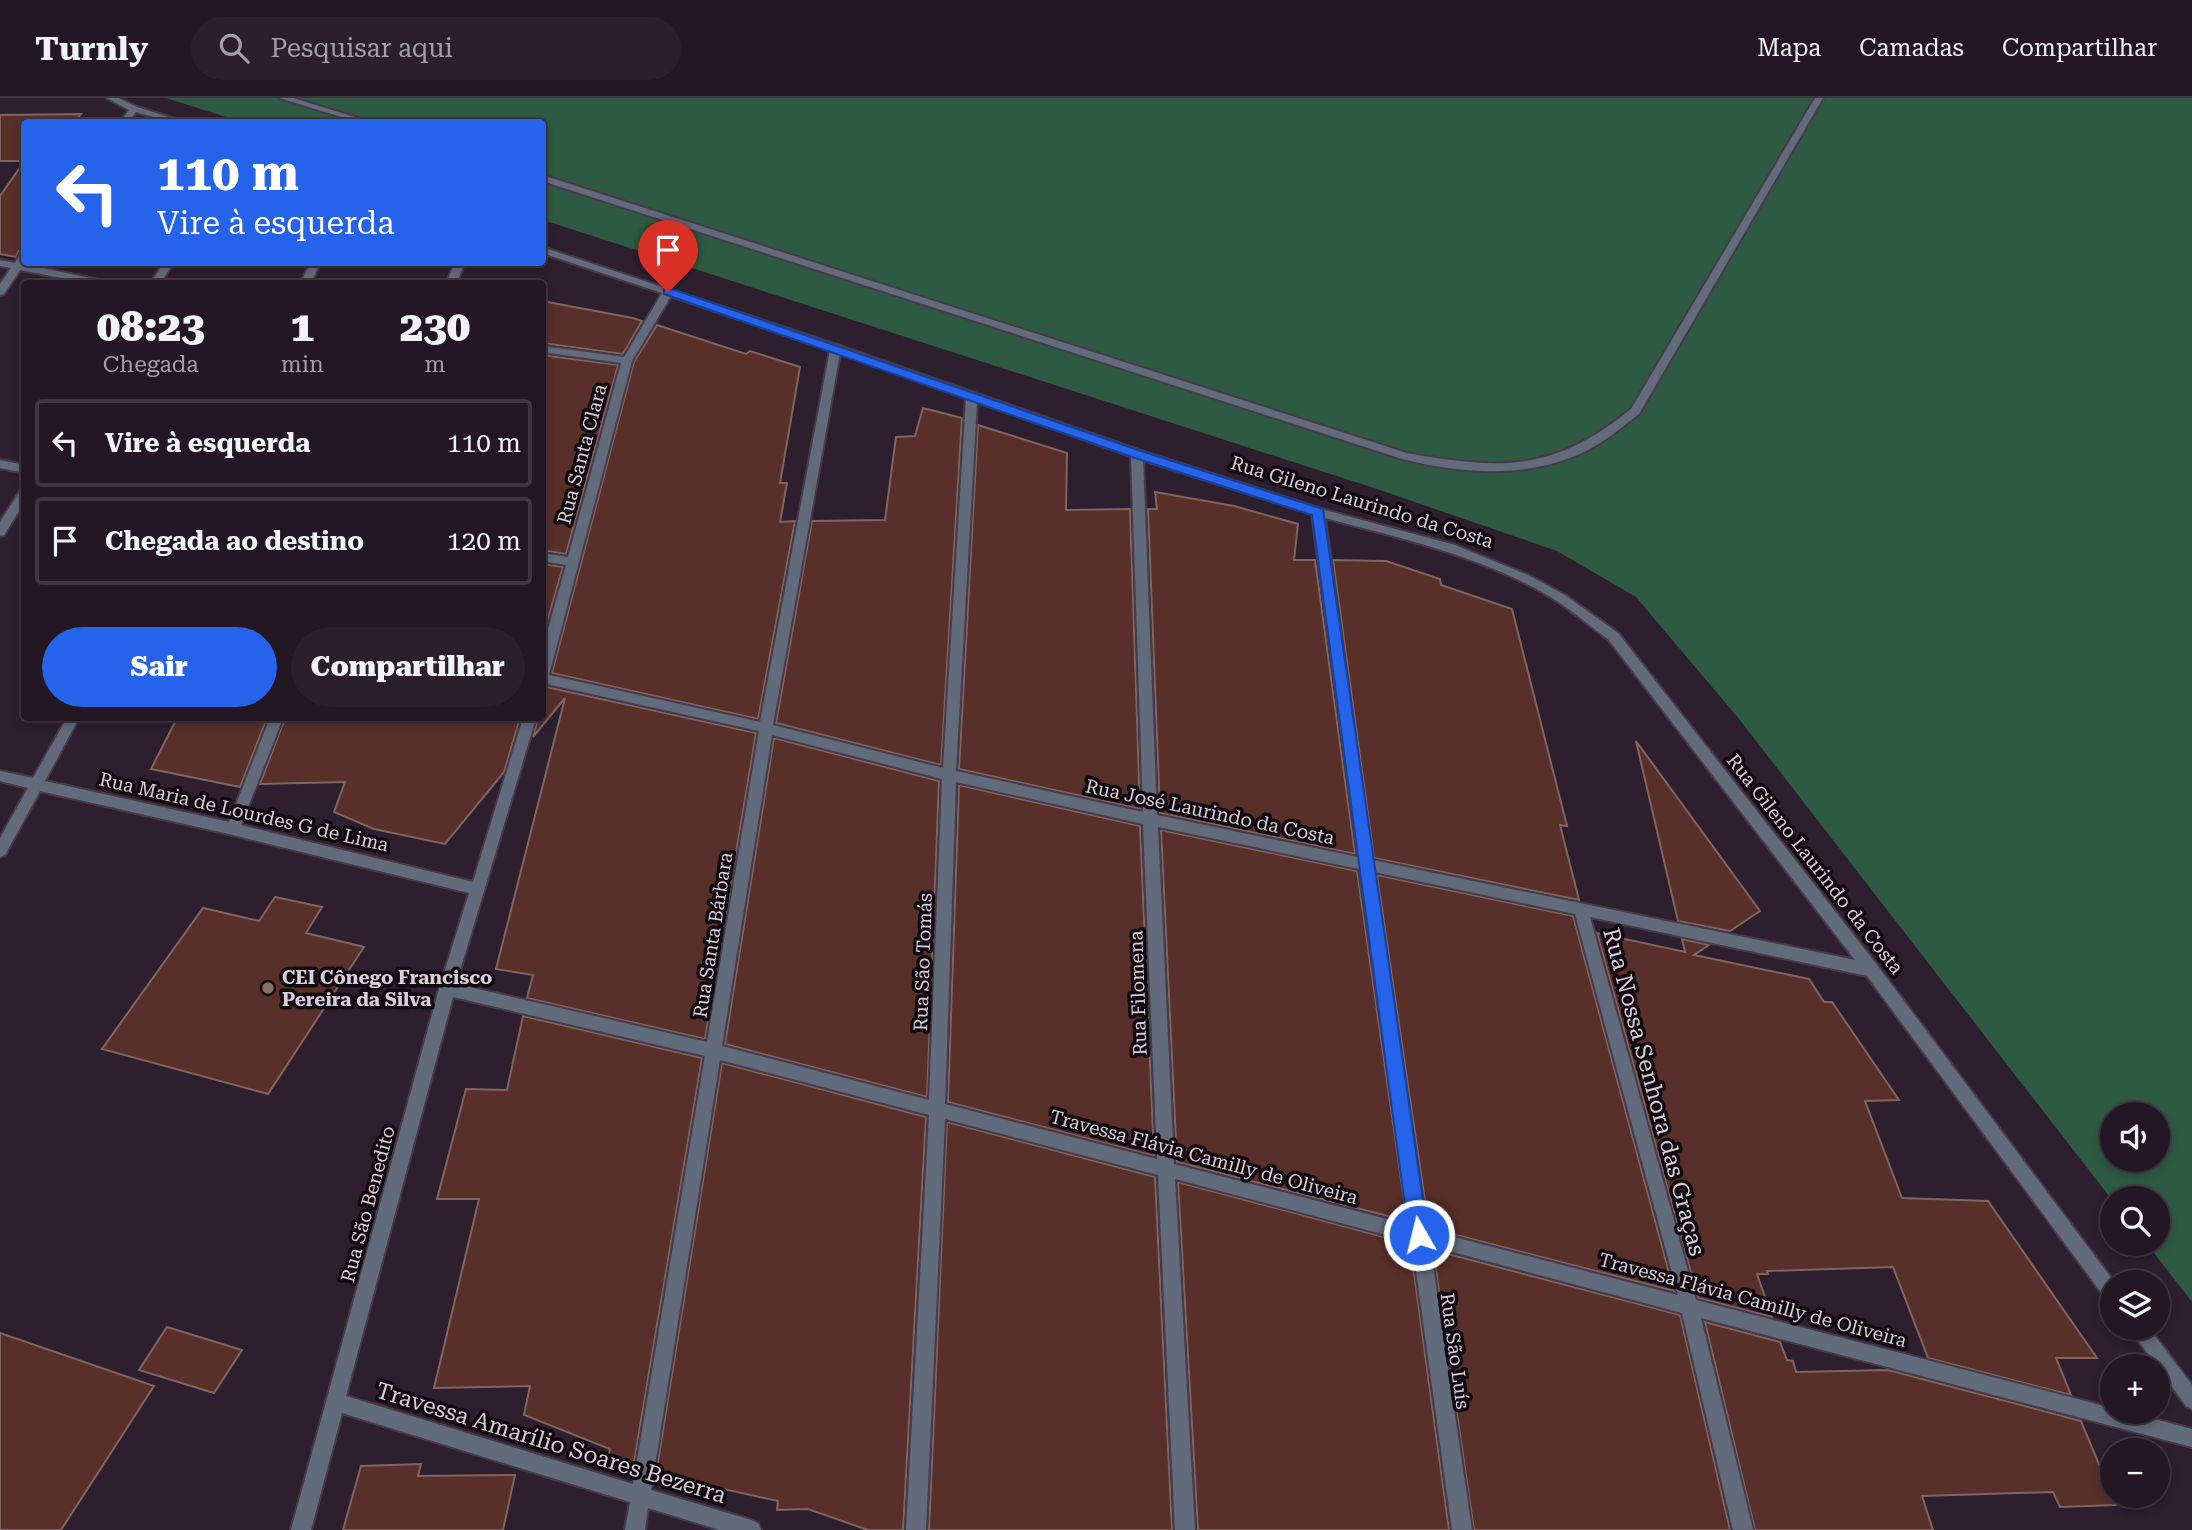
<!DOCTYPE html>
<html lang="pt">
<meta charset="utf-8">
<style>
:root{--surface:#221722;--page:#2a202a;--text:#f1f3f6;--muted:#a29fa5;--line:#3f3640;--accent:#2563eb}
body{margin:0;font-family:"Roboto Serif",serif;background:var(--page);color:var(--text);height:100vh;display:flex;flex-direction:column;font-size:26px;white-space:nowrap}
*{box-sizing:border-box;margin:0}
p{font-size:23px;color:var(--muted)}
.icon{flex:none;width:38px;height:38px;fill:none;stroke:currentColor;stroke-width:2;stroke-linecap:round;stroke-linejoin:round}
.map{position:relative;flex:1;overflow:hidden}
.side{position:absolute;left:21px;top:182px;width:525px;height:441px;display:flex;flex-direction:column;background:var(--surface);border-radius:7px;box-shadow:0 4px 10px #0003,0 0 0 2px var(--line)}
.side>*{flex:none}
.guide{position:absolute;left:21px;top:21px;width:525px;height:147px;border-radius:7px;box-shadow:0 4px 10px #0003,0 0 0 2px var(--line);background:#2563eb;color:#fff;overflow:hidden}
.controls{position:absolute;left:2100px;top:1004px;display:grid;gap:14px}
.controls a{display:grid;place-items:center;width:70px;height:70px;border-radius:50%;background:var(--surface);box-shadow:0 4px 10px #0003,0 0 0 2px var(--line);font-size:35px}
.pin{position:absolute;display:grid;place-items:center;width:60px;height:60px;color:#fff;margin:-72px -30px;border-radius:50% 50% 50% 0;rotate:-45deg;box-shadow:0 0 7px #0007}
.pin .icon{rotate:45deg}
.me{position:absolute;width:77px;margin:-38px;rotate:352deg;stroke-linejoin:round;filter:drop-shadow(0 0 5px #0008)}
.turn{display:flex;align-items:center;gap:24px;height:147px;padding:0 21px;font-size:32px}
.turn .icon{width:91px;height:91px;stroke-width:2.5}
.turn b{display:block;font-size:49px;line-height:60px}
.eta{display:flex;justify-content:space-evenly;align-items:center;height:119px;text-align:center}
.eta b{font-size:42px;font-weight:800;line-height:49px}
.action{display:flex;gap:14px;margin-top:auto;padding:14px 21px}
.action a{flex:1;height:80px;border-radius:42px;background:var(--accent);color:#fff;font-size:28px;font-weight:800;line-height:80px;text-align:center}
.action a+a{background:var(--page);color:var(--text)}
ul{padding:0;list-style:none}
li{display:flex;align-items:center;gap:21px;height:88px;margin:0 14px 10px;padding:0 7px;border:4px solid var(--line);border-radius:7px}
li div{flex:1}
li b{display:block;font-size:26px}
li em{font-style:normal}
header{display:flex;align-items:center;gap:42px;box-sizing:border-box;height:98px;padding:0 35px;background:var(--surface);border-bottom:2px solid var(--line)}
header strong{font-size:33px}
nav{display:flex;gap:38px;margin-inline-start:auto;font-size:24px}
.search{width:490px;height:63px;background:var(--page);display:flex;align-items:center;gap:18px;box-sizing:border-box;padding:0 24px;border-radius:38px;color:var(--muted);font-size:26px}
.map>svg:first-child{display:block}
.forest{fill:#2e5943;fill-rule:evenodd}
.building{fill:#582f29;stroke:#7f6561;stroke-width:2}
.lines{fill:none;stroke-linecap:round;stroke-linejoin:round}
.minor-casing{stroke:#483b49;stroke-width:4}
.minor{fill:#626b7c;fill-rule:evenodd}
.route{fill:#2563eb;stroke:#184099;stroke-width:2}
.education-dot{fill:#8d6e63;stroke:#120b12;stroke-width:2.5}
.labels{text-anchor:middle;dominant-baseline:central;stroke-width:7;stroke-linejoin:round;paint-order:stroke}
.street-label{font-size:19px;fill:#d8ced8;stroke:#120b12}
.poi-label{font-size:19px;font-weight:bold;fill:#d8ced8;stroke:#120b12;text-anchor:start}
.near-street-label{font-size:23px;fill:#d8ced8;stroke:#120b12}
</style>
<header>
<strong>Turnly</strong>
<div class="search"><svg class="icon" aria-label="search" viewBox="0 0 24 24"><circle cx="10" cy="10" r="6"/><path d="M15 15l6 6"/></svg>Pesquisar aqui</div>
<nav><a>Mapa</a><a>Camadas</a><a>Compartilhar</a></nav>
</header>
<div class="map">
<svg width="2192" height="1432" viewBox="0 0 2192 1432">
<rect width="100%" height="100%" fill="#2d1f2e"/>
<path class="forest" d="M166 0H2192V1204L2147 1146H2158V1101L2112 1102 1739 621 1636 499 1557 453 1377 391 543 122 542 24H242ZM2112 1017H2158V1062H2112Z"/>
<g class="building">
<path d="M81 16 74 24H24V63H0V17Z"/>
<path d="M24 64V153H19L16 159 0 156V98Z"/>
<path d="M542 203 633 220 642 223 623 256 542 245Z"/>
<path d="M657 227 746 256 750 253 800 269 780 385H787L780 424 795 423 758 621 552 575 634 264Z"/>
<path d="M542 257 618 267 566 456 542 452Z"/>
<path d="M923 310 962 320 941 667 776 625 812 423 885 422 896 339 915 338Z"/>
<path d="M978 327 1067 355 1066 412 1130 411 1140 711 959 671Z"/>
<path d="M1155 394 1234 408 1298 426 1294 462H1315L1355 756 1160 715 1148 411H1157Z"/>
<path d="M1333 462 1386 463 1440 481 1441 487 1512 511 1567 728 1560 727 1579 802 1374 760Z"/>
<path d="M542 466 563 469 542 541Z"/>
<path d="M542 588 756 635 705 941 527 900 533 877 496 871 565 600 533 639 538 620H542Z"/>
<path d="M177 620H267L240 689 151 671Z"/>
<path d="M285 620H520L504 674 445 746 374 731 334 714 345 684 260 686Z"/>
<path d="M774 640 939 683 927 999 725 946Z"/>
<path d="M1636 643 1760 813 1730 833 1678 823Z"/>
<path d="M959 687 1140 728 1154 1058 948 1004Z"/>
<path d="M1161 732 1357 773 1407 1123 1177 1064Z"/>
<path d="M1377 777 1573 818 1674 1193 1429 1130Z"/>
<path d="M275 799 322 809 306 835 364 849 268 996 102 951 203 810 259 823Z"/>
<path d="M1597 835 1685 854 1682 841 1709 847 1694 857 1809 881 1824 904H1832L1899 1002 1865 1003 1902 1100 1988 1103 2097 1260H2056L2071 1297 1928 1260 1893 1169 1767 1173 1768 1176H1757L1772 1219 1698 1200Z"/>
<path d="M523 918 702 960 633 1370 607 1365 610 1351 524 1317 530 1288 434 1290 479 1101H437L466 991 507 992Z"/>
<path d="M722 965 926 1019 903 1432H868L808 1411 777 1412 778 1403 656 1376Z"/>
<path d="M947 1024 1155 1079 1172 1432H929Z"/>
<path d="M1178 1084 1410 1146 1449 1432H1198Z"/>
<path d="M1433 1152 1680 1217 1730 1432H1474Z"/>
<path d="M1705 1224 1780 1244 1787 1262 1793 1263 1796 1274 1888 1272 2081 1323 2116 1407 2060 1409 2053 1394 1922 1398 1933 1432H1755Z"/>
<path d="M167 1229 242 1252 214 1295 139 1272Z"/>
<path d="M0 1235 154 1288 61 1432H0Z"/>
<path d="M421 1366 418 1378 515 1377 503 1432H343L361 1368Z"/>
</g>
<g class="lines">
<g class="minor-casing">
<g id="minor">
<path d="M107 0H118L137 9 185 24H172L136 14 128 24H120L129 12Z"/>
<path d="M279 0H293L371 24H358Z"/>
<path d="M1815 0H1823L1639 316C1622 329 1606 343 1586 353 1530 381 1461 376 1402 361L542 83V77L1407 355C1502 372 1553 374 1631 311Z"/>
<path d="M542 149 840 248 1141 353 1321 411 1455 447 1528 477 1565 497 1618 535 1877 867 2115 1185H2112V1204L2106 1201 1867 878 1590 819 1696 1202 2112 1310V1314H2128L2192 1331V1349L1701 1220 1753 1432H1733L1682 1215 1430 1148 1472 1432H1452L1412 1144 1175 1081 1195 1432H1175L1158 1077 945 1021 926 1432H906L929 1017 720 962 651 1392 751 1422 758 1425 761 1432H720L648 1410 645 1432H625L630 1404 342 1315 311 1432H291L439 891 469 795 233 737 40 693 5 757 0 759V740L28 690 0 683V673L33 680 67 620H79L45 683 229 724 270 620H283L241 727 473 784 523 620H536L456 886 707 944 759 633 542 585V552L566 467 542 463V455L568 459 621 265 542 254V248L624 259 662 195 542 155ZM671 198 830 252 760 624 549 577 632 263ZM840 255 966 300 943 670 773 627ZM977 304 1131 358 1143 714 956 673ZM1143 362 1312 416 1358 759 1157 717ZM1325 420C1403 441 1487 459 1557 503 1575 515 1591 529 1608 541L1855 862 1372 762ZM772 637 942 681 929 1002 722 948ZM956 684 1143 726 1157 1061 945 1006ZM1158 729 1359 771 1410 1127 1174 1066ZM1374 774 1575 816 1678 1197 1427 1132ZM453 899 705 958 633 1386 346 1298Z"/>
<path d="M24 155V166L118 186H94L20 172 4 196 0 197V186L11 170 0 168V162L15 165 20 156Z"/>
<path d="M164 164H174L160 186H150Z"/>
<path d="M311 164H321L310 186H300Z"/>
<path d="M455 164H465L456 186H446Z"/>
<path d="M0 362 24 367V375L0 370Z"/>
<path d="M24 392V405L4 437 0 438V424L20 393Z"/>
<path d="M2129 1230H2149L2192 1287V1311L2186 1308Z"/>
</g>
</g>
<use href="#minor" class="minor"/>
</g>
<path class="route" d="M664 191H672L1141 353 1323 411 1428 1137 1425 1143 1419 1146 1412 1143 1409 1137 1312 417 1132 359 664 196Z"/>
<circle class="education-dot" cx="268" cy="890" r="7"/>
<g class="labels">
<g class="street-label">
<text transform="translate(582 356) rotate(-75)">Rua Santa Clara</text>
<text transform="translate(1362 404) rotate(17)">Rua Gileno Laurindo da Costa</text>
<text transform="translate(244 714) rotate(13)">Rua Maria de Lourdes G de Lima</text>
<text transform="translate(1210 714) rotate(12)">Rua José Laurindo da Costa</text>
<text transform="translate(1815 766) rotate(52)">Rua Gileno Laurindo da Costa</text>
<text transform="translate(713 837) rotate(-81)">Rua Santa Bárbara</text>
<text transform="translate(923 864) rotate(-88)">Rua São Tomás</text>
<text transform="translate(1138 895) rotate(-92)">Rua Filomena</text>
<text transform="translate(1204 1059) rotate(15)">Travessa Flávia Camilly de Oliveira</text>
<text transform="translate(368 1106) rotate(-75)">Rua São Benedito</text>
<text transform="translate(1753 1202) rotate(15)">Travessa Flávia Camilly de Oliveira</text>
<text transform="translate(1455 1253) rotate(82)">Rua São Luís</text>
</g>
<g class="poi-label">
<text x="282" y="879">CEI Cônego Francisco<tspan x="282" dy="22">Pereira da Silva</tspan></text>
</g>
<g class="near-street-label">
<text transform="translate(1654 994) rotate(75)">Rua Nossa Senhora das Graças</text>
<text transform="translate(551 1345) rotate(17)">Travessa Amarílio Soares Bezerra</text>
</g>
</g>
</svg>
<div class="controls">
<a><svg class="icon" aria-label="sound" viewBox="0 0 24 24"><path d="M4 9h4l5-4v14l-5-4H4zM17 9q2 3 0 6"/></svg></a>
<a><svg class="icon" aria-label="search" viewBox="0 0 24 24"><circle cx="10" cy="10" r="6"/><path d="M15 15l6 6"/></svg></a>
<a><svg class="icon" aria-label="layers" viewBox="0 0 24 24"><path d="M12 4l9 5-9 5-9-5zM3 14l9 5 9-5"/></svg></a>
<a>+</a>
<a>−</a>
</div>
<div class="pin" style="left:668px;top:194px;background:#d93025"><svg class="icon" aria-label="arrive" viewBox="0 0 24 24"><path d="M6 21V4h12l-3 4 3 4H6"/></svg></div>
<svg class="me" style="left:1419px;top:1137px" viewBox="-20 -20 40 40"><circle r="17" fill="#2563eb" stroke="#fff" stroke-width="3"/><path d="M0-11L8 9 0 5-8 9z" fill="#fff"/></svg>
<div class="guide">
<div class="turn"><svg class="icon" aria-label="left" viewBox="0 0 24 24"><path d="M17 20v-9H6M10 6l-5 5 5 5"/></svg><div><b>110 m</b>Vire à esquerda</div></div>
</div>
<section class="side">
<div class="eta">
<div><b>08:23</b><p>Chegada</p></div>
<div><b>1</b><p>min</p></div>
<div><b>230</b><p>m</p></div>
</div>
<ul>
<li><svg class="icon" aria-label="left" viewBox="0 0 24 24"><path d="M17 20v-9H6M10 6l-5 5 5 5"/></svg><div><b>Vire à esquerda</b></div><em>110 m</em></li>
<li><svg class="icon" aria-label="arrive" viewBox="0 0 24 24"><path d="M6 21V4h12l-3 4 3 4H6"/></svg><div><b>Chegada ao destino</b></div><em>120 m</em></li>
</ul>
<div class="action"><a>Sair</a><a>Compartilhar</a></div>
</section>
</div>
